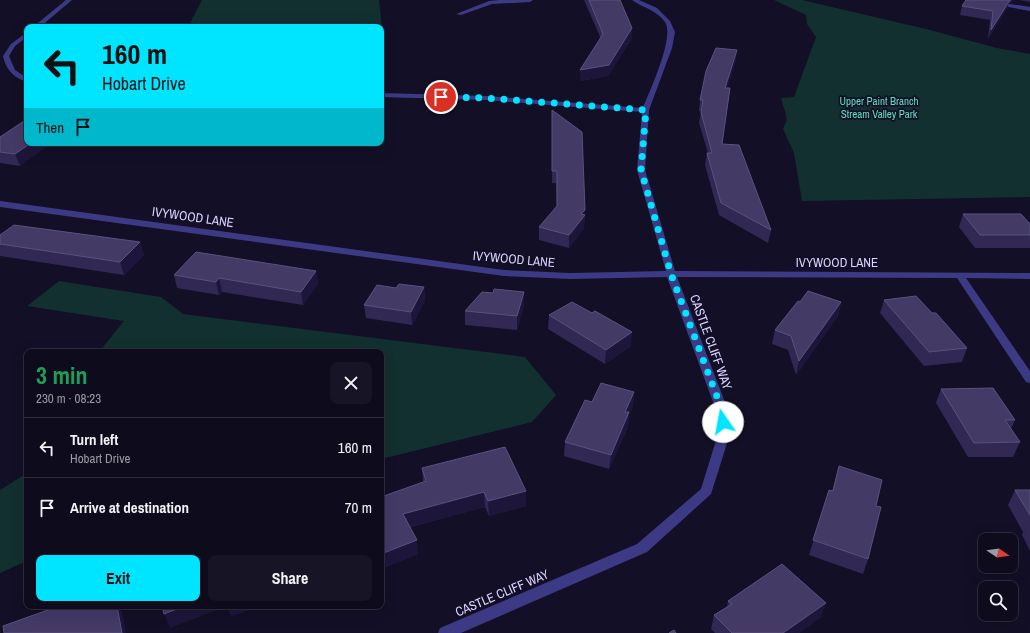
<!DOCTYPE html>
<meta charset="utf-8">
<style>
:root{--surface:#0e0b1c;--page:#171425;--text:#f1f3f6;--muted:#9b9ba3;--line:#2e2b3b;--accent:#00e5ff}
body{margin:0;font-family:"Archivo Narrow",sans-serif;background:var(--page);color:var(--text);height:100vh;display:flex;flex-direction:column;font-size:15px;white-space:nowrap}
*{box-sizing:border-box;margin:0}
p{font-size:13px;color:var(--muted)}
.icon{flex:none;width:22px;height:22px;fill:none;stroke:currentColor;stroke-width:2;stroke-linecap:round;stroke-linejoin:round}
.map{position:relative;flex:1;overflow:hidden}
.sheet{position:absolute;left:24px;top:349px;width:360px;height:260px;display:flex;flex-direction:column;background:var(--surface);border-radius:8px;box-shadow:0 4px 16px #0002,0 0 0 1px var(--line)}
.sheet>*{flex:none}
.hud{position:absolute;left:24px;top:24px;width:360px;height:122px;border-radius:8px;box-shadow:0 4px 16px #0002,0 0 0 1px var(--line);background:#00e5ff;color:#111;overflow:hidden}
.needle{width:26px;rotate:103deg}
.controls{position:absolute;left:978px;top:533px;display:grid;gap:8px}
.controls a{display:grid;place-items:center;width:40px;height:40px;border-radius:8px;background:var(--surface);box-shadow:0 4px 16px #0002,0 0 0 1px var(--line);font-size:20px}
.pin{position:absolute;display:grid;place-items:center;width:34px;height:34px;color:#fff;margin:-17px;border:2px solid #fff;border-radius:50%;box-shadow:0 1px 4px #0007}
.me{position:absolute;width:44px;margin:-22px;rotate:348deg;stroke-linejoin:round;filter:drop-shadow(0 0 3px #0008)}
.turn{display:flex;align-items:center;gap:14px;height:84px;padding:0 12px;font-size:18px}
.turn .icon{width:52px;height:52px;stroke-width:2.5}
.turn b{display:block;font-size:28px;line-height:34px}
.then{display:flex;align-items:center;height:38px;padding:0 12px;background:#0003;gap:8px;font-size:15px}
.round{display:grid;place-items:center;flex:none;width:42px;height:42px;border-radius:8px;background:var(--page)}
.headline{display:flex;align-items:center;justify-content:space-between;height:68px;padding:0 12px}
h1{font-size:24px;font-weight:700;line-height:30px;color:#1e9e55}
.cta{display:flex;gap:8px;margin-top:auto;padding:8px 12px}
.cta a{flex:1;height:46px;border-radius:8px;background:var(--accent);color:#111;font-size:16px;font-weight:700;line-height:46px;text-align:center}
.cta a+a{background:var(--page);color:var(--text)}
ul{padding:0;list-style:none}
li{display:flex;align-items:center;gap:12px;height:60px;padding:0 12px;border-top:1px solid var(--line)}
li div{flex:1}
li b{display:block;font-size:15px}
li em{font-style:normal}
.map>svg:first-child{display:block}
.green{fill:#12302f}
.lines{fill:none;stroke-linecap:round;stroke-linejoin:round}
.service{fill:#3d3a85;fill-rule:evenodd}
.minor{fill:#3d3a85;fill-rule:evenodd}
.wall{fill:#312854}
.shaded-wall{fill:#1d163a}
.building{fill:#433a66;stroke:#5a527e}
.route{stroke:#00e5ff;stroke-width:7;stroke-dasharray:0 12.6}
.labels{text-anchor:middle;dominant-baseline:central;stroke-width:3.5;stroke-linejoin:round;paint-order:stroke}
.far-park-label{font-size:11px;fill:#5fe0c0;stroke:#130f26}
.street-label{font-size:13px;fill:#d9d4ff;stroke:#130f26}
</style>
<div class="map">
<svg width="1030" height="633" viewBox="0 0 1030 633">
<rect width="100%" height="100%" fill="#130f26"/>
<g class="green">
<path d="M202 0H379L384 46H381V27H188Z"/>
<path d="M774 0H802L926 29 997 48 1030 54V197L802 201 794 153 783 129 787 119 781 98 794 97 816 37 807 24 806 15Z"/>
<path d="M59 281 161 297 183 314 525 357 556 395 532 422 381 459V352H99L124 321 27 306Z"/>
<path d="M27 473V561L0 573V490Z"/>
</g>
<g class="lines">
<path class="service" d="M499 0H533L530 2 492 4 461 15 456 14 489 1Z"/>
<g class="minor">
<path d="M66 0H72L40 27H33Z"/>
<path d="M632 0H639L657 8 670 21 675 32 672 48 649 110 645 170 675 271 1030 273V279L966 278 1030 371V383L1026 382 957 278 677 277 728 410 730 434 711 494 647 552 461 633H438L440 628 637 544 701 489 718 434 716 410 667 277 570 279 504 276 0 207V201L504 270 570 273 666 271 637 170 642 112 486 100 381 97V93L486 96 643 108C650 90 675 37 665 22 657 10 643 8 632 0Z"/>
<path d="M971 0H984L1030 7V11Z"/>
<path d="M27 32V37L15 46 9 56 15 70 27 78V82C14 78 6 70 3 56L11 44Z"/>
</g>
</g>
<g class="wall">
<path d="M584 0H620L632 28V38L608 76 580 81 601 39Z"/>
<path d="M966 0H1012L1011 3 1009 2 1007 8 988 39 990 20 960 15 962 6Z"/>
<path d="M1019 0H1030V2Z"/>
<path d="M736 60 727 88 722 144 771 230 768 243 719 215 705 165 707 153H708L699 123 701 111H699L700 100Z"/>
<path d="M552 110 585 210 584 228 569 248 539 240V227L557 207 556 183H552Z"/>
<path d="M27 119 20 166 0 163V137Z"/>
<path d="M963 214 1030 224V248H975L959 227Z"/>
<path d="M0 235 140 242 144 255 124 275 0 256Z"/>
<path d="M316 271 318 284 303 305 222 292 219 295 177 288 174 275Z"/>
<path d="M424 287 425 301 412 325 366 318 364 305 396 288Z"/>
<path d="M524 292V305L517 330 465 325V311L493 293Z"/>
<path d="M884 300 932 313 967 348 962 362 924 366 880 313Z"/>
<path d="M800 302H841L838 316 796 375 788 350 772 344 775 330Z"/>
<path d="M549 315 631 346 605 364 548 329Z"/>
<path d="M941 389 1015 420 1011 429 1020 442 1013 457H968L936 403Z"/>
<path d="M634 392 633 406 629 414 628 427 609 469 564 456 565 442 592 402Z"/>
<path d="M839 466 876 506 868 559 863 574 809 555 829 490 832 491Z"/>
<path d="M422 468 526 506 489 516 485 507 410 527 418 554 381 569V497L423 482Z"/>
<path d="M1015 490H1030V551L1022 535 1023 532 1008 505Z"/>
<path d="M728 601 821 617 799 633H715L711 629 714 615 727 607Z"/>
</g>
<g class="shaded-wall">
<path d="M1010 0 1007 8 988 39 991 30Z"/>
<path d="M632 28V38L608 76 580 81V70Z"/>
<path d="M737 50 736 60 724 98 725 88Z"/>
<path d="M31 143H52L20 166 15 154Z"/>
<path d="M585 210 584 228 569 248V235L581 214Z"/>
<path d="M140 242 144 255 124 275 120 262Z"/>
<path d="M316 271 318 284 303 305 301 292Z"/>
<path d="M219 278 222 292 219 295 216 282Z"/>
<path d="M424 287 425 301 412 325 411 312Z"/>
<path d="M524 292V305L517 330V316Z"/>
<path d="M841 302 838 316 796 375 799 361Z"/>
<path d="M632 332 631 346 605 364 606 350Z"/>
<path d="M634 392 633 406 629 414 628 427 609 469 611 455 625 412Z"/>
<path d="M526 491V506L489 516 488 501Z"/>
<path d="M484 492 485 507 405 528 403 514Z"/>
<path d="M417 540 418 554 381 569V554Z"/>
<path d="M826 603 821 617 799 633H783Z"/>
<path d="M117 606H121L126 633H122Z"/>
<path d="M185 606H259L231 617 227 606 170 628 164 614Z"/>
</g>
<g class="building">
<path d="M589 0H620L632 28 609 65 580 70 603 34Z"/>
<path d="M966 0H1010L991 30 993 11 962 6Z"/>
<path d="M716 48 737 50 725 88H730L722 144 739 145 771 230 721 203 707 153H712L701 112 703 100H700L706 71Z"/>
<path d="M552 110 582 132 585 210 581 214 585 215 569 235 539 227 557 206V171H552Z"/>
<path d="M27 119V143H31L15 154 0 152V137Z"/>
<path d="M963 214H1021L1030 224V235H980Z"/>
<path d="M14 225 140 242 120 262 0 244V235Z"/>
<path d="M196 252 316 271 301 292 219 278 216 282 174 275Z"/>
<path d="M399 284 424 287 411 312 364 305 377 285 396 288Z"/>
<path d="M494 289 524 292 517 316 465 311 482 292 493 293Z"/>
<path d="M808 291 841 302 799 361 791 336 775 330 798 301 800 302Z"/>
<path d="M916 296 932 313H936L967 348 929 352 884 300Z"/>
<path d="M572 302 592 313 595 311 632 332 606 350 549 315Z"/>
<path d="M601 383 634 392 625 412H629L611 455 565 442 585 400 592 402Z"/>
<path d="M993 388 1015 420H1005L1020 442 974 443 941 389Z"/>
<path d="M505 447 526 491 488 501 484 492 403 514 417 540 381 554V497L426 481 422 468Z"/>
<path d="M839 466 882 480 876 506 881 507 868 559 813 540 829 490 833 491Z"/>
<path d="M1015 490H1030V515Z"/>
<path d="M782 564 826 603 783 633H732L714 615 732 604 728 601Z"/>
<path d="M59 606H117L122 633H4L3 626Z"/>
<path d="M162 606H185L164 614Z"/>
<path d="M674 630 676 633H669Z"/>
</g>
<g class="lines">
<path class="route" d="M441 97 486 98 646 110 641 170 671 274 722 410 723 422"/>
</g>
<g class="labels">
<g class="far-park-label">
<text x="879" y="101">Upper Paint Branch<tspan x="879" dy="13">Stream Valley Park</tspan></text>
</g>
<g class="street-label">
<text transform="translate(193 217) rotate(8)">IVYWOOD LANE</text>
<text transform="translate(514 259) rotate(5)">IVYWOOD LANE</text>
<text x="837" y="262">IVYWOOD LANE</text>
<text transform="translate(711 342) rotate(70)">CASTLE CLIFF WAY</text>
<text transform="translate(502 593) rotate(-23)">CASTLE CLIFF WAY</text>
</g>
</g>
</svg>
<div class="controls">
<a><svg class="needle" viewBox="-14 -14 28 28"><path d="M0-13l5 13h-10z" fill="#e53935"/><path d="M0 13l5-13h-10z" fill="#9b9ba3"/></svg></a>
<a><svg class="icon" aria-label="search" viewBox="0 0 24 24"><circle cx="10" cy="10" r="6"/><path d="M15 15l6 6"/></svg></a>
</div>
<div class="pin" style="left:441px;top:97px;background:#d93025"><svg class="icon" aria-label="arrive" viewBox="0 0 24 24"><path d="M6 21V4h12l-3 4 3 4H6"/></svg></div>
<svg class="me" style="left:723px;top:422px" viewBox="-20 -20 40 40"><circle r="19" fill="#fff"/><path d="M0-13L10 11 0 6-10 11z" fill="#00e5ff"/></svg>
<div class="hud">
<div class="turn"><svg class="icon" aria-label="left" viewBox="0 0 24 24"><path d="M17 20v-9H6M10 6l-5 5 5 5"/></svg><div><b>160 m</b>Hobart Drive</div></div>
<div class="then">Then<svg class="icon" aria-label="arrive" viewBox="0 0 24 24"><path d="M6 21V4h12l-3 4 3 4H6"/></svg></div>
</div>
<section class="sheet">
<div class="headline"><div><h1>3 min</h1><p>230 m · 08:23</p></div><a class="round"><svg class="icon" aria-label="close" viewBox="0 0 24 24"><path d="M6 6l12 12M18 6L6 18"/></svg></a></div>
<ul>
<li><svg class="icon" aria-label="left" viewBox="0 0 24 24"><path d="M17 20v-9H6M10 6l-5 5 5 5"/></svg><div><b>Turn left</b><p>Hobart Drive</p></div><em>160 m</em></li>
<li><svg class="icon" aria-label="arrive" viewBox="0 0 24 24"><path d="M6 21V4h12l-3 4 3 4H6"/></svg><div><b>Arrive at destination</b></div><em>70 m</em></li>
</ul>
<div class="cta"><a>Exit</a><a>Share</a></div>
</section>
</div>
